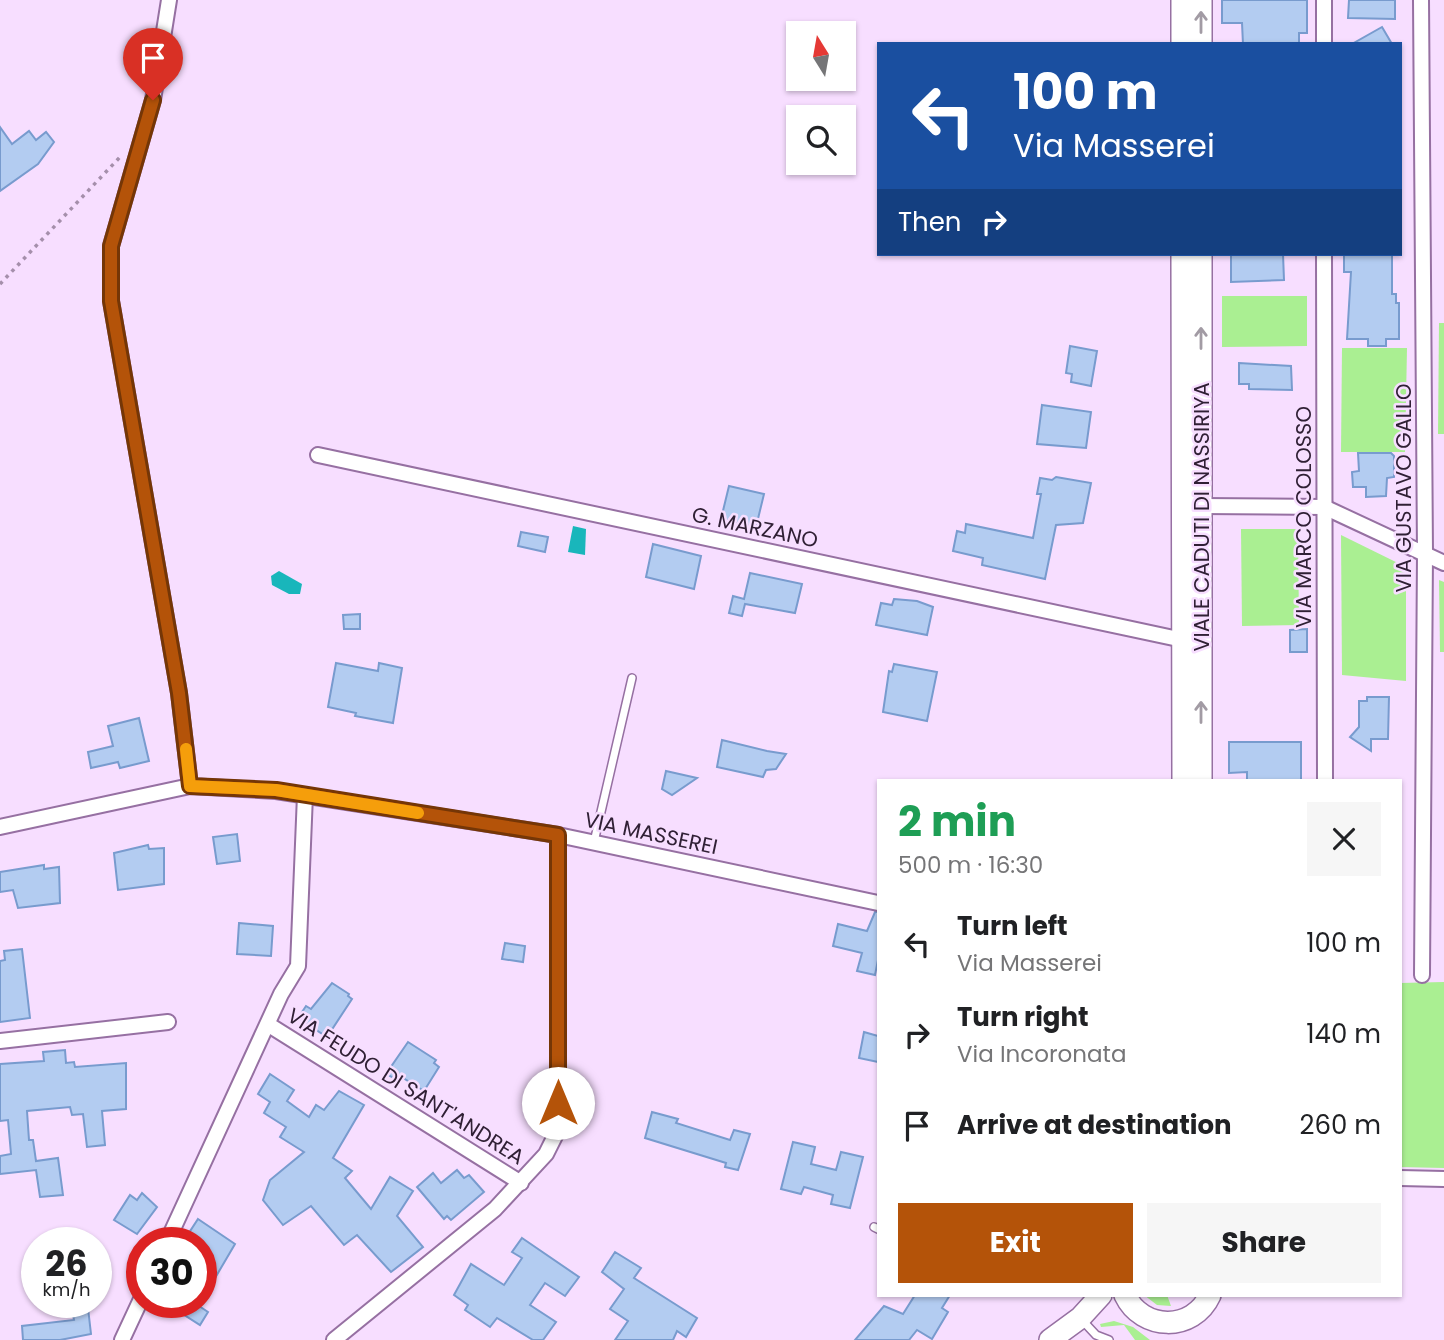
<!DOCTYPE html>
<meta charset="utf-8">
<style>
:root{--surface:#fff;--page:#f6f6f6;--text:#202124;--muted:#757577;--accent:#b45309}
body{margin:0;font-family:Poppins,sans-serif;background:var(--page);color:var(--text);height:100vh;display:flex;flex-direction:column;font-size:26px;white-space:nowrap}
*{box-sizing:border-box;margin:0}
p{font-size:23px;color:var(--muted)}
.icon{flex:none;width:38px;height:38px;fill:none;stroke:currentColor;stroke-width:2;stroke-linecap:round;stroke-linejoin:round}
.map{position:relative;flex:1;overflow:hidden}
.drawer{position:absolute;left:877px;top:779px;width:525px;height:518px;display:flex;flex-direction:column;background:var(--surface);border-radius:0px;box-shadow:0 2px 5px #0004}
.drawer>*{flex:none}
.top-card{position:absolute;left:877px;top:42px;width:525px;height:214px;border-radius:0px;box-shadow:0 2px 5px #0004;background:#1a4fa0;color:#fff;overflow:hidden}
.needle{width:46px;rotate:349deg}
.buttons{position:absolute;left:786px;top:21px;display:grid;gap:14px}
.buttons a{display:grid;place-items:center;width:70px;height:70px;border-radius:0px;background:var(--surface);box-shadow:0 2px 5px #0004;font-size:35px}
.speed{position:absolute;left:21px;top:1227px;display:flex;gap:14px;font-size:35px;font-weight:700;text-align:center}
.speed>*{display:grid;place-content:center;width:91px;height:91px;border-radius:50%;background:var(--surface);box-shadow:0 2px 5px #0004;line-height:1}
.speed small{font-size:18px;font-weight:400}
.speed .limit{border:10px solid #d22;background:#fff;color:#111}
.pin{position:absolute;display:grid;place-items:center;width:60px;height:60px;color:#fff;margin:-72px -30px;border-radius:50% 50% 50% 0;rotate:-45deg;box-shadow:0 0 7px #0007}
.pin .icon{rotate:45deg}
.me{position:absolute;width:77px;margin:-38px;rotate:0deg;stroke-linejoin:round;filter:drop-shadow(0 0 5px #0008)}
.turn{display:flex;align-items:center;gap:24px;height:147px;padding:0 21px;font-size:32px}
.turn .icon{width:91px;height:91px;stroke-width:2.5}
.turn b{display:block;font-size:49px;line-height:60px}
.then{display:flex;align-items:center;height:66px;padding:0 21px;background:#0003;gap:14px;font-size:26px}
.round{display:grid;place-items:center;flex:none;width:74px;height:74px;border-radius:0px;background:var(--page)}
.summary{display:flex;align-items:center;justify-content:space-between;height:119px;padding:0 21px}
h1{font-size:42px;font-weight:700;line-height:52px;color:#1e9e55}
.cta{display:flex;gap:14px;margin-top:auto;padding:14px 21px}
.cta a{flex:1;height:80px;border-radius:0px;background:var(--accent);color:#fff;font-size:28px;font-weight:700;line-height:80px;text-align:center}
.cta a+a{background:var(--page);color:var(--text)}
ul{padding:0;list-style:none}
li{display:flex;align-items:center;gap:21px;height:91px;padding:0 21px}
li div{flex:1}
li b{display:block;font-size:26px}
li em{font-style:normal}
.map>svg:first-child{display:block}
.green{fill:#aaef92}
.water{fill:#19b6bb}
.building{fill:#b3ccf1;stroke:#789bce;stroke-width:2}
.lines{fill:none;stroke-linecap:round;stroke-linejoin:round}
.lane-casing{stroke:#9670a2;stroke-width:10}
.street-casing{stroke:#9670a2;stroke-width:18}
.secondary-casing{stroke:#9670a2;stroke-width:24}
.path{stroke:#a58fab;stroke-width:3.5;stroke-dasharray:3.5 5;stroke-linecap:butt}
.lane{stroke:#fff;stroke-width:7}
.street{stroke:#fff;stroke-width:14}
.secondary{stroke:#fff;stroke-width:21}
.oneway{stroke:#a29ba4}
.route-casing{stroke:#753606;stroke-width:18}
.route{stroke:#b45309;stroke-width:12}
.slow{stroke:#f59e0b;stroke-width:12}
.labels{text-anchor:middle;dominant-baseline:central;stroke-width:5;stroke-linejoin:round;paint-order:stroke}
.street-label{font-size:21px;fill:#302035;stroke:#f7deff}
</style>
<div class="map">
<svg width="1444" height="1340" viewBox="0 0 1444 1340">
<rect width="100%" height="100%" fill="#f7deff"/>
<g class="green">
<path d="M1222 296H1307V346L1222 347Z"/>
<path d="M1439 323H1444V434H1438Z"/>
<path d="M1342 348H1407L1405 452H1341Z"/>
<path d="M1241 529H1298L1299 625 1242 626Z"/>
<path d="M1341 535 1406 567V681L1342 675Z"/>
<path d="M1439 580 1444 582V652H1440Z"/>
<path d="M1444 982V1168L1400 1167V983Z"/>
<path d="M1144 1295H1167L1171 1306 1157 1305Z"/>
<path d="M1114 1321 1133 1327 1150 1340H1135L1124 1325 1101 1327 1100 1324Z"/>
</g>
<g class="water">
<path d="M573 526 586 529 585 555 568 552Z"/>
<path d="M279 571 302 584 300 594H289L272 585 271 576Z"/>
</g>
<g class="building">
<path d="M1222 0H1307V33H1299V44H1243L1242 23H1222Z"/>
<path d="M1349 0H1395V19L1348 18Z"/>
<path d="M1382 27 1392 44H1352Z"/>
<path d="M0 127 12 144 29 131 36 140 46 132 54 142 38 164 0 191Z"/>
<path d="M1231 254H1283L1284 280 1231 282Z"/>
<path d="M1344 254H1392V294H1396V303H1399V339H1386V346H1368V339H1347L1351 272H1344Z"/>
<path d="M1070 346 1097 351 1091 386 1071 382 1072 374 1066 373Z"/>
<path d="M1239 363 1291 366 1292 390 1249 389V384H1239Z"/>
<path d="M1042 405 1091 412 1086 448 1037 444Z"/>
<path d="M1358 453H1391L1394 456V477L1387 478 1386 496 1366 497V487H1353L1352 472 1359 471Z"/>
<path d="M1056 477 1091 483 1083 523 1056 525 1045 579 982 565 983 558 953 551 957 531 965 533 966 524 1033 538 1041 494H1037L1040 478 1052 480Z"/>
<path d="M729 486 764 494 756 527 721 519Z"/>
<path d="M521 532 548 537 545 552 518 546Z"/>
<path d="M653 544 701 556 694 589 646 577Z"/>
<path d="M750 573 802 584 795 613 745 604 742 616 729 613 733 596 744 599Z"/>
<path d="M894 599 917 601 933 607 927 635 876 625 881 603 892 605Z"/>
<path d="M360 614V629H344L343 615Z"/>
<path d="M1307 629V652H1290V630Z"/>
<path d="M336 663 378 671 379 663 402 668 393 723 355 716 356 713 328 707Z"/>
<path d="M894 664 937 672 927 721 883 712 889 671 892 672Z"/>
<path d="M1367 697H1389L1388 739H1371V751L1350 737 1359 727V701H1367Z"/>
<path d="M139 718 149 761 120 768 118 762 91 768 88 752 113 746 108 726Z"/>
<path d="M722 740 767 751 786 754 776 769 766 770 763 777 717 767Z"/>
<path d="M1229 742H1301V780H1247V772L1229 773Z"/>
<path d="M666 771 697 778 672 795 662 789Z"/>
<path d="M237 834 240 861 217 864 213 837Z"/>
<path d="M148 845 149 849 164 848V884L118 890 114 853Z"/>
<path d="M44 865V869L59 867 60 903 18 908 13 890 0 892V872Z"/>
<path d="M875 912H878V960L875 975 857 971 862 953 833 946 838 924 867 931Z"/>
<path d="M239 923 273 926 271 956 237 954Z"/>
<path d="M505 943 525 946 523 962 502 959Z"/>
<path d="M22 949 30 1018 0 1022V961L5 960 4 951Z"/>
<path d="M332 983 349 994 348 996 352 999 327 1037 298 1018 306 1006 311 1009Z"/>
<path d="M864 1032 878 1036V1062L859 1058Z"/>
<path d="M408 1042 436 1060 434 1063 439 1067 424 1091 403 1078 401 1082 386 1074Z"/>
<path d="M65 1050 66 1063 74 1062 75 1067 126 1063V1109L102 1111 105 1145 87 1147 83 1114 72 1115 70 1107 27 1111 29 1140H33L36 1161 58 1158 63 1195 40 1197 36 1170 0 1174V1156L11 1154 8 1120 0 1121V1064L44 1061 43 1052Z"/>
<path d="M270 1074 294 1090 287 1101 309 1117 316 1105 324 1110 339 1091 364 1105 333 1158 352 1171 345 1178 371 1209 390 1177 413 1191 397 1216 423 1247 391 1272 357 1235 344 1245 311 1206 283 1225 263 1200 270 1180 304 1152 280 1137 286 1127 264 1113 270 1102 258 1094Z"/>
<path d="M652 1112 678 1119 676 1123 730 1140 734 1130 750 1134 738 1170 725 1167 726 1163 645 1138Z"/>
<path d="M793 1142 815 1147 811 1164 836 1170 841 1152 863 1157 850 1208 831 1204 833 1195 804 1187 801 1194 781 1189Z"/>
<path d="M457 1170 464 1178 469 1175 484 1192 451 1220 447 1216 444 1219 417 1187 433 1173 441 1183Z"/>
<path d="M142 1193 157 1207 137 1234 114 1220 130 1195 137 1200Z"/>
<path d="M198 1219 235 1244 201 1302V1242H183Z"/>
<path d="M522 1238 579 1277 565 1296 545 1283 530 1305 556 1322 543 1340H533L497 1318 490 1327 465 1310 468 1305 454 1295 471 1264 504 1285 522 1258 512 1252Z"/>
<path d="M615 1252 641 1268 634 1278 697 1318 686 1337 677 1331 673 1340H615L628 1321 610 1309 624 1289 602 1272Z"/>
<path d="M915 1295H950L942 1308 948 1312 932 1339 917 1330 909 1340H855L884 1306 903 1314Z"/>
<path d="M164 1302H193L208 1312 200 1325Z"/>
<path d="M88 1308 91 1334 60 1340H23L22 1326 74 1320 72 1310Z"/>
</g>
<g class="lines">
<g class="lane-casing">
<g id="lane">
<path d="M594 842 632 678"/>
<path d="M874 1227 878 1229"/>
<path d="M1082 1320 1096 1335 1109 1340"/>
</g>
</g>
<g class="street-casing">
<g id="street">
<path d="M169 0 153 100 111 246V301L179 693 190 786"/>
<path d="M1421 0 1425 554 1422 975"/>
<path d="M1324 44V0"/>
<path d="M1324 254 1325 780"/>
<path d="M318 455 1183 640"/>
<path d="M1201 506 1324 507 1444 563"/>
<path d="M0 827 190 786 276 791 558 835 878 903"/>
<path d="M269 1025 521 1183"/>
<path d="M0 1041 168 1022"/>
<path d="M1400 1178 1444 1179"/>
<path d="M167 1242 281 994 298 966 305 795"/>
<path d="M122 1340 142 1297"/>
<path d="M334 1340 495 1209 546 1154 558 1130V835"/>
</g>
</g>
<g class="secondary-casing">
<g id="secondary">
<path d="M1201 0V44"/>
<path d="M1182 44V0"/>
<path d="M1182 254 1183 780"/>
<path d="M1201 254V780"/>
<path d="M1125 1295C1142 1331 1193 1332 1210 1295"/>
<path d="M1050 1340 1080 1318 1101 1295"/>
</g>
</g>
<path class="path" d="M0 284 121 156"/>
<use href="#lane" class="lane"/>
<use href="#street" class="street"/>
<use href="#secondary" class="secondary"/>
</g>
<defs><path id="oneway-shaft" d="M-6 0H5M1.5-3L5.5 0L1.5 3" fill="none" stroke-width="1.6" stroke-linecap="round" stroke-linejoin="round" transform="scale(1.75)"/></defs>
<g class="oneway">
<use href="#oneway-shaft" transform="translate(1201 22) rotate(-90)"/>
<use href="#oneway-shaft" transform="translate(1201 338) rotate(-90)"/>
<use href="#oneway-shaft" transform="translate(1201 712) rotate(-90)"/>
</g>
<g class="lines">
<g class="route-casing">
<path id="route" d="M153 100 111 246V301L179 693 190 786 276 790 558 835V1103"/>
</g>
<use href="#route" class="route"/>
<path class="slow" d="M186 749 190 786 276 790 418 813"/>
</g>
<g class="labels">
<g class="street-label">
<text transform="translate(1403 488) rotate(-90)">VIA GUSTAVO GALLO</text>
<text transform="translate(1201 517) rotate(-90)">VIALE CADUTI DI NASSIRIYA</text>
<text transform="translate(1303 517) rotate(-90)">VIA MARCO COLOSSO</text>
<text transform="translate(755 527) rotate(12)">G. MARZANO</text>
<text transform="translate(651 833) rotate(12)">VIA MASSEREI</text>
<text transform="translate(406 1086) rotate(32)">VIA FEUDO DI SANT'ANDREA</text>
</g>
</g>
</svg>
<div class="buttons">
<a><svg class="needle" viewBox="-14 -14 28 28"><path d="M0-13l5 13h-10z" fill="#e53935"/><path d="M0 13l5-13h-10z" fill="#757577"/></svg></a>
<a><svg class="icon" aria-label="search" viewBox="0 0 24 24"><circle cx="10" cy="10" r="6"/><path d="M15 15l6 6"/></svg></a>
</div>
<div class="speed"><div>26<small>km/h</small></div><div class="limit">30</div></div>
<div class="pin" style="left:153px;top:100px;background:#d93025"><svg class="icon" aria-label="arrive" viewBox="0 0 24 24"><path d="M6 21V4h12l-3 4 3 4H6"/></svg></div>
<svg class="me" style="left:558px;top:1103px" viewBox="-20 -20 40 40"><circle r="19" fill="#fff"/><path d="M0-13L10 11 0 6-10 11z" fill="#b45309"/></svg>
<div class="top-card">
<div class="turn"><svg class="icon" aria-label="left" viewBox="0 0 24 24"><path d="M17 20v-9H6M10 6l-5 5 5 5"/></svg><div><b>100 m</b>Via Masserei</div></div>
<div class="then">Then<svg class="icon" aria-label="right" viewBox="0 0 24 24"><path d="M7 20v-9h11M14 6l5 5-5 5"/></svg></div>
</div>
<section class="drawer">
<div class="summary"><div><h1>2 min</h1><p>500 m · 16:30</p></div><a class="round"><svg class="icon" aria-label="close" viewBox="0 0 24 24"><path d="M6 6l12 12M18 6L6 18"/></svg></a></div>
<ul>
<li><svg class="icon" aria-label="left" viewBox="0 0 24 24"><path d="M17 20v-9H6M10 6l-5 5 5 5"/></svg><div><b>Turn left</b><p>Via Masserei</p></div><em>100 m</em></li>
<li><svg class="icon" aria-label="right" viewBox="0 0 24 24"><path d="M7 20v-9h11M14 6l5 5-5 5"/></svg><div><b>Turn right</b><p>Via Incoronata</p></div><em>140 m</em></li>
<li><svg class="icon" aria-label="arrive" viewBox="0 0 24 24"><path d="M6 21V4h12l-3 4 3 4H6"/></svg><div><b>Arrive at destination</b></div><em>260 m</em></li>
</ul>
<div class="cta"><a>Exit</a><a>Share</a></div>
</section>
</div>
